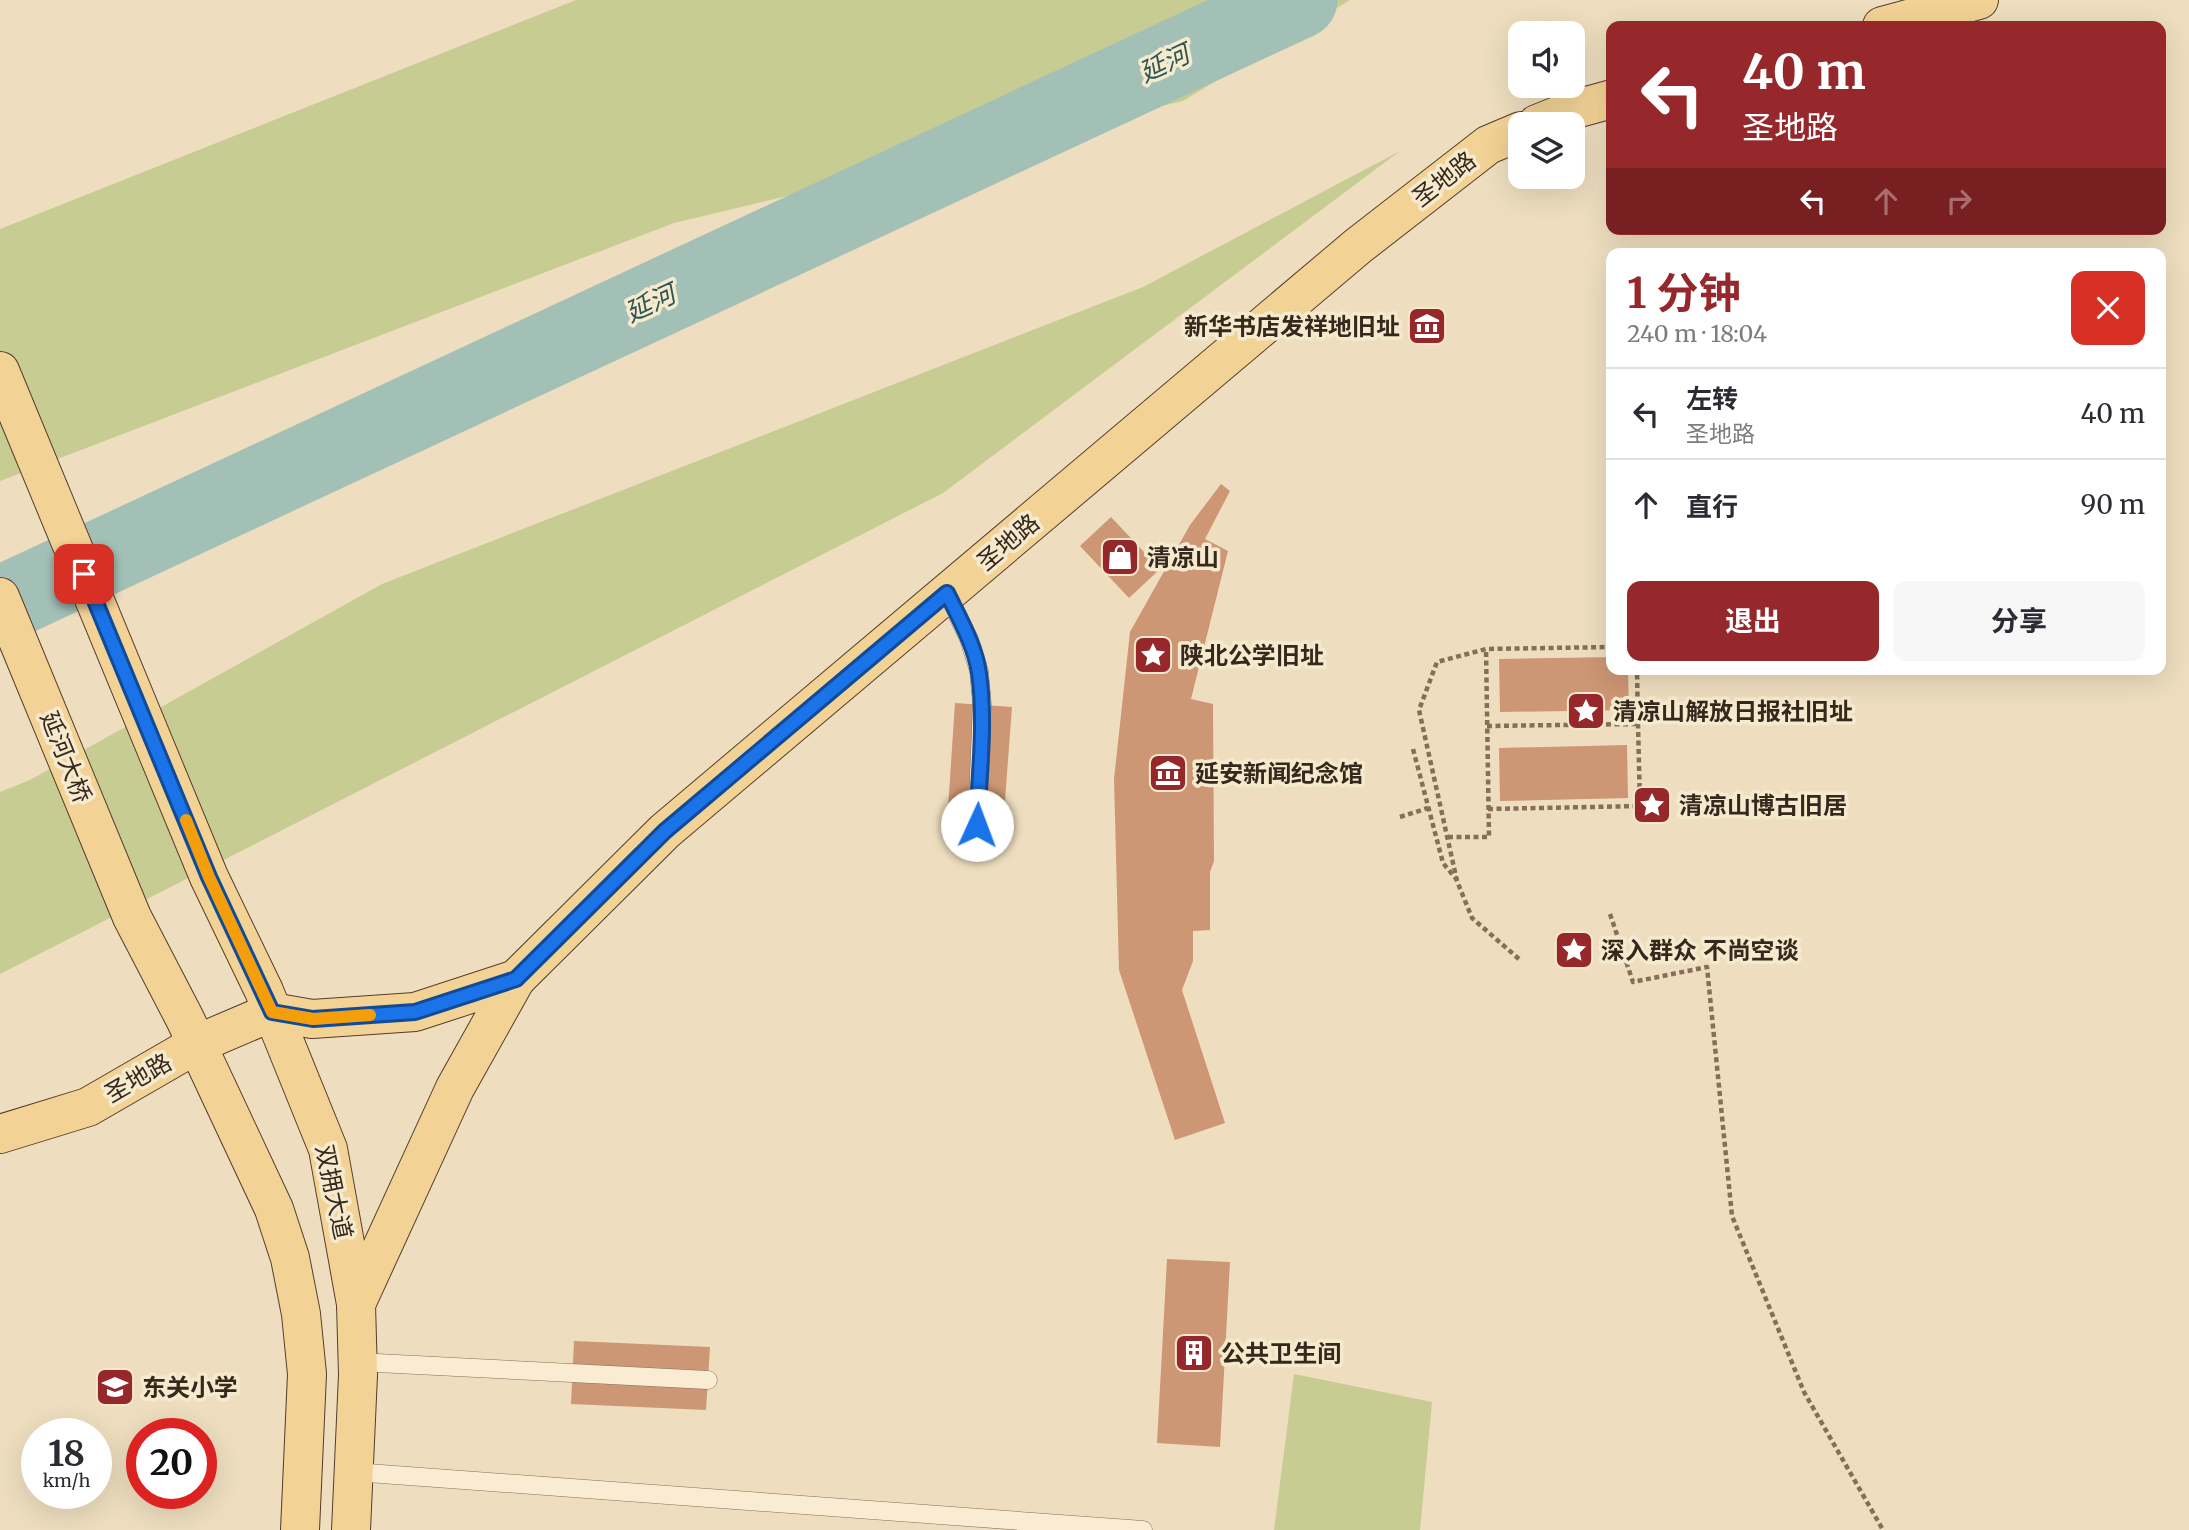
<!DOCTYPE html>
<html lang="zh">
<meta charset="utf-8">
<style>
:root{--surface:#fff;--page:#f7f7f7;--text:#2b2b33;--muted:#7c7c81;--line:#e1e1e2;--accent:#96272b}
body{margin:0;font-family:Merriweather,"Noto Sans SC",serif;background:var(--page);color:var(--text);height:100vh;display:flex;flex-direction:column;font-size:26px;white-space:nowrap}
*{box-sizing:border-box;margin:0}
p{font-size:23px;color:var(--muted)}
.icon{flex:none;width:38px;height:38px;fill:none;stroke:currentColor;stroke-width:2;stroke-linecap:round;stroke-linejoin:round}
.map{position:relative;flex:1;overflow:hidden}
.panel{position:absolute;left:1606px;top:248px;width:560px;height:427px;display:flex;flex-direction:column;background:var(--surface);border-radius:14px;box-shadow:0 7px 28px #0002}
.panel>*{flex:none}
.hud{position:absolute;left:1606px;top:21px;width:560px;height:214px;border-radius:14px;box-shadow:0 7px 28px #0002;background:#96272b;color:#fff;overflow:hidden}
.tools{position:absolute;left:1508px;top:21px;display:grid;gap:14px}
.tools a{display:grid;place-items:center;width:77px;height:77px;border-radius:14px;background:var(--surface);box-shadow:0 7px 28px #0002;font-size:35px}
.speed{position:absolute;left:21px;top:1418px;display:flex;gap:14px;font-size:35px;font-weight:700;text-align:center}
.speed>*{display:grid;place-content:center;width:91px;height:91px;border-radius:50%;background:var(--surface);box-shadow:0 7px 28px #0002;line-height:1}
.speed small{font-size:18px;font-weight:400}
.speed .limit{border:10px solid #d22;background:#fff;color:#111}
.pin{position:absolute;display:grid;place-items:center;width:60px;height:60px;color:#fff;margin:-30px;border-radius:14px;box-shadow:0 4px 10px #0006}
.me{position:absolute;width:77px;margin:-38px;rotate:2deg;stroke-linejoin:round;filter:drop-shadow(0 0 5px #0008)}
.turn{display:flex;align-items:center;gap:24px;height:147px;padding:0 21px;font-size:32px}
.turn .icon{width:91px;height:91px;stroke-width:2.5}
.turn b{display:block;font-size:49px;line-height:60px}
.lanes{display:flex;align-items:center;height:66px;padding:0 21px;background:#0003;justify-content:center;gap:35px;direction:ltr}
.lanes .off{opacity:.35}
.round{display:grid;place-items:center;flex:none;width:74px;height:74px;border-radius:14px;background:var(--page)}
.summary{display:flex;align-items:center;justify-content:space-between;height:119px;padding:0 21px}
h1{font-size:42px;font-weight:700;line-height:52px;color:var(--accent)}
.button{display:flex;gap:14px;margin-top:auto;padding:14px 21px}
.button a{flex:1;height:80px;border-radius:14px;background:var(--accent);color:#fff;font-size:28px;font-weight:700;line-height:80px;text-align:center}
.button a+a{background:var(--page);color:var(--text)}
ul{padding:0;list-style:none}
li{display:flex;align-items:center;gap:21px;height:91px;padding:0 21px;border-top:2px solid var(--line)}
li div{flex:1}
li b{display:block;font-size:26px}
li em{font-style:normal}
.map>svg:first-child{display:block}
.green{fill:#c7cc93}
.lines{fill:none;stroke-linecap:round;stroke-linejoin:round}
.river{stroke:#a2c0b6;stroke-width:77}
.building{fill:#cd9674}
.lane-casing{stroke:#866f57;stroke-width:19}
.primary-casing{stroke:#543d2c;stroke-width:40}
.path{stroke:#866f57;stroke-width:4.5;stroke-dasharray:5 3.5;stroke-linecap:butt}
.lane{stroke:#f9ecd2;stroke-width:18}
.primary{stroke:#f2d295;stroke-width:38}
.route-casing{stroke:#114b97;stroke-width:18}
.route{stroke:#1a73e8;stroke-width:12}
.slow{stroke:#f59e0b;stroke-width:12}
.labels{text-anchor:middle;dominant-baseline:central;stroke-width:7;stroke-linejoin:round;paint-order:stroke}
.street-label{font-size:24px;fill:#36281c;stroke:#f5e9ce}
.poi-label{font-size:24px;font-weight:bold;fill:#36281c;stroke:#f5e9ce;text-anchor:start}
.water-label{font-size:26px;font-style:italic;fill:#2b5652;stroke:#f5e9ce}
</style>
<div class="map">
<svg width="2189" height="1530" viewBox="0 0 2189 1530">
<rect width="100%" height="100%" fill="#eedebf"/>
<g class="green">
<path d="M576 0H1350L1183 101 674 223 0 481V229Z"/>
<path d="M1400 151 943 493 0 974V792L30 780 382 584 1143 287Z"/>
<path d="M1294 1374 1432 1402 1420 1530H1274Z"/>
</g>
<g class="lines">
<path class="river" d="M0 605 1299 0"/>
</g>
<g class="building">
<path d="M1221 484 1230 491 1205 539 1228 551 1191 699 1213 704 1214 861 1210 872V930L1193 931V961L1182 990 1225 1123 1175 1140 1119 970 1114 779 1130 632 1190 525Z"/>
<path d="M1111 517 1160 569 1129 598 1080 546Z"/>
<path d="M1612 657V670H1628L1629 710 1500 712 1499 659Z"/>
<path d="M955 703 1012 707 1003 827 947 823Z"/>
<path d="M1627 745 1628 798 1500 801 1499 748Z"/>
<path d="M1167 1259 1230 1262 1220 1447 1157 1443Z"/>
<path d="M574 1341 710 1347 706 1410 571 1404Z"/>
</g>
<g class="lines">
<g class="lane-casing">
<g id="lane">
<path d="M947 593 969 639 979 671 982 704 977 826"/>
<path d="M357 1362 708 1380"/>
<path d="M354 1472 1143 1530"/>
</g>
</g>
<g class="primary-casing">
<g id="primary">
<path d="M1882 26 1979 0"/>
<path d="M1537 124 1572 110 1612 99"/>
<path d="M0 371 209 877 264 991 328 1149 356 1304 358 1375 351 1530"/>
<path d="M0 597 132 917 185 1019 274 1209 290 1258 301 1314 307 1374 300 1530"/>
<path d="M516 979 665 831 1358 246 1488 145 1521 131"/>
<path d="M0 1134 88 1107 197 1044 272 1012 312 1019 415 1012 516 979 455 1088 356 1304"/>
</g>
</g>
<g class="path">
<path d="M1487 726 1638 724 1637 670"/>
<path d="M1413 749 1443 863 1457 880"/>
<path d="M1488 809 1640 806 1638 724"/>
<path d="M1400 817 1428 808"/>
<path d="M1448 837H1489L1486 649"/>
<path d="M1610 914 1633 982 1707 967 1732 1216 1804 1392 1883 1530"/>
<path d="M1519 959 1472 918 1457 881 1419 710 1437 662 1486 649 1612 647"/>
</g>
<use href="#lane" class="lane"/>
<use href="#primary" class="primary"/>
</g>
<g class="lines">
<g class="route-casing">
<path id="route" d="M84 574 209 877 272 1012 313 1019 415 1012 516 979 665 831 947 593C959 618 975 645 979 673 986 722 979 777 977 825"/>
</g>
<use href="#route" class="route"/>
<path class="slow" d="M186 820 209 877 272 1012 313 1019 370 1015"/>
</g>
<defs>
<g id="museum-square" transform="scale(2.0125)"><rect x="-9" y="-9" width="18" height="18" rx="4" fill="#96272b" stroke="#f5e9ce"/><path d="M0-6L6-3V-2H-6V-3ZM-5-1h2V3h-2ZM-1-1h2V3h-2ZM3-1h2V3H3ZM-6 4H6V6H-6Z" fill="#fff"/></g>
<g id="shop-square" transform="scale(2.0125)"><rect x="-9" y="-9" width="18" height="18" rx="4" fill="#96272b" stroke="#f5e9ce"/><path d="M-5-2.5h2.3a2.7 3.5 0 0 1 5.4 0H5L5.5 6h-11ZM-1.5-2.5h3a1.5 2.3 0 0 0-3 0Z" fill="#fff"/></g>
<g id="sight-square" transform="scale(2.0125)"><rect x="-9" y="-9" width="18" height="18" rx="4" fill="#96272b" stroke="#f5e9ce"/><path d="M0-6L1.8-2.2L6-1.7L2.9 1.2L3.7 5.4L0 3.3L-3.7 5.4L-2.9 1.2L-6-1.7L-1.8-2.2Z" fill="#fff"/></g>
<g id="building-square" transform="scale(2.0125)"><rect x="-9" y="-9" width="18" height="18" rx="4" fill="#96272b" stroke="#f5e9ce"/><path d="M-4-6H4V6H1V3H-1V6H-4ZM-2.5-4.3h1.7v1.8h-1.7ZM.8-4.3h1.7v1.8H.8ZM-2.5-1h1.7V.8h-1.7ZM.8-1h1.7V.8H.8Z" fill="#fff"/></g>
<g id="school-square" transform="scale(2.0125)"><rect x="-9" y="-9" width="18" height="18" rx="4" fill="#96272b" stroke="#f5e9ce"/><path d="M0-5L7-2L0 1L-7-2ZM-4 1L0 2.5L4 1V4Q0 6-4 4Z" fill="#fff"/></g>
</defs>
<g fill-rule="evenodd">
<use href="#museum-square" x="1427" y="326"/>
<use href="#shop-square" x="1120" y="557"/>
<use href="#sight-square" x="1153" y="655"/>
<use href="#sight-square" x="1586" y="711"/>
<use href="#museum-square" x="1168" y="773"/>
<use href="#sight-square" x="1652" y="805"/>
<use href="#sight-square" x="1574" y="950"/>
<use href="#building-square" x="1194" y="1353"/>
<use href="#school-square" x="115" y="1387"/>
</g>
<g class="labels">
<g class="street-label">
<text transform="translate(1444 179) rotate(-38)">圣地路</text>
<text transform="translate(1008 542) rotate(-40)">圣地路</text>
<text transform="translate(66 757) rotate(68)">延河大桥</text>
<text transform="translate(138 1078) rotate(-30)">圣地路</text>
<text transform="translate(334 1192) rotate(78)">双拥大道</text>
</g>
<g class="poi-label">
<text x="1400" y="326" text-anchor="end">新华书店发祥地旧址</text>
<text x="1147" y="557">清凉山</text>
<text x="1180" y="655">陕北公学旧址</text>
<text x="1613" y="711">清凉山解放日报社旧址</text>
<text x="1195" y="773">延安新闻纪念馆</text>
<text x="1679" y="805">清凉山博古旧居</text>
<text x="1601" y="950">深入群众 不尚空谈</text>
<text x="1221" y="1353">公共卫生间</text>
<text x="142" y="1387">东关小学</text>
</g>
<g class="water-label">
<text transform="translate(1164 63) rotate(-25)">延河</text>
<text transform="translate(650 303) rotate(-25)">延河</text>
</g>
</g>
</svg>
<div class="tools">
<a><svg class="icon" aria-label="sound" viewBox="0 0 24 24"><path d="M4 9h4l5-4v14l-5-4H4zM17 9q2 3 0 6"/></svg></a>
<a><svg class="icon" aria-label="layers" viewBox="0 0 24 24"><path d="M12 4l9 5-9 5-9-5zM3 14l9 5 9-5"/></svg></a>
</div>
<div class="speed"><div>18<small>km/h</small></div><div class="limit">20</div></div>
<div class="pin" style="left:84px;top:574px;background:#d93025"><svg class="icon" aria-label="arrive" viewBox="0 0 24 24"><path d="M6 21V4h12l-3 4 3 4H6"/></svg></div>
<svg class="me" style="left:977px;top:825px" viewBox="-20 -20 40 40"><circle r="19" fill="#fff"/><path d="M0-13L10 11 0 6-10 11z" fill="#1a73e8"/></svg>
<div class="hud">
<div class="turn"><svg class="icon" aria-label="left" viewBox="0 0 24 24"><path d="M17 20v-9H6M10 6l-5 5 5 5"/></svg><div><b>40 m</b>圣地路</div></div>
<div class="lanes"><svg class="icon" aria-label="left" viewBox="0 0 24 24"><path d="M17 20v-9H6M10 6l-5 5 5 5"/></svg><svg class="icon off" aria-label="ahead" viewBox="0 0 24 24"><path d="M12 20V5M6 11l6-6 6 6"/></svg><svg class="icon off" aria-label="right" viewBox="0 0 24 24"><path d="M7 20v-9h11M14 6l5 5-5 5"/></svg></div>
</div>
<section class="panel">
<div class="summary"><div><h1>1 分钟</h1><p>240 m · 18:04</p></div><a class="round" style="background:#d93025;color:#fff"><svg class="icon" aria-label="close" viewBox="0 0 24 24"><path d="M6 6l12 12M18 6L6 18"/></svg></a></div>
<ul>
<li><svg class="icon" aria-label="left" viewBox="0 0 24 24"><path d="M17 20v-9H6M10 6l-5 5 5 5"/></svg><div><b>左转</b><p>圣地路</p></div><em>40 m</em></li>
<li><svg class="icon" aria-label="ahead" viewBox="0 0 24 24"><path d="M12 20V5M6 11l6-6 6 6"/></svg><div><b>直行</b></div><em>90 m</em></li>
</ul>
<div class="button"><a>退出</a><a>分享</a></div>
</section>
</div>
